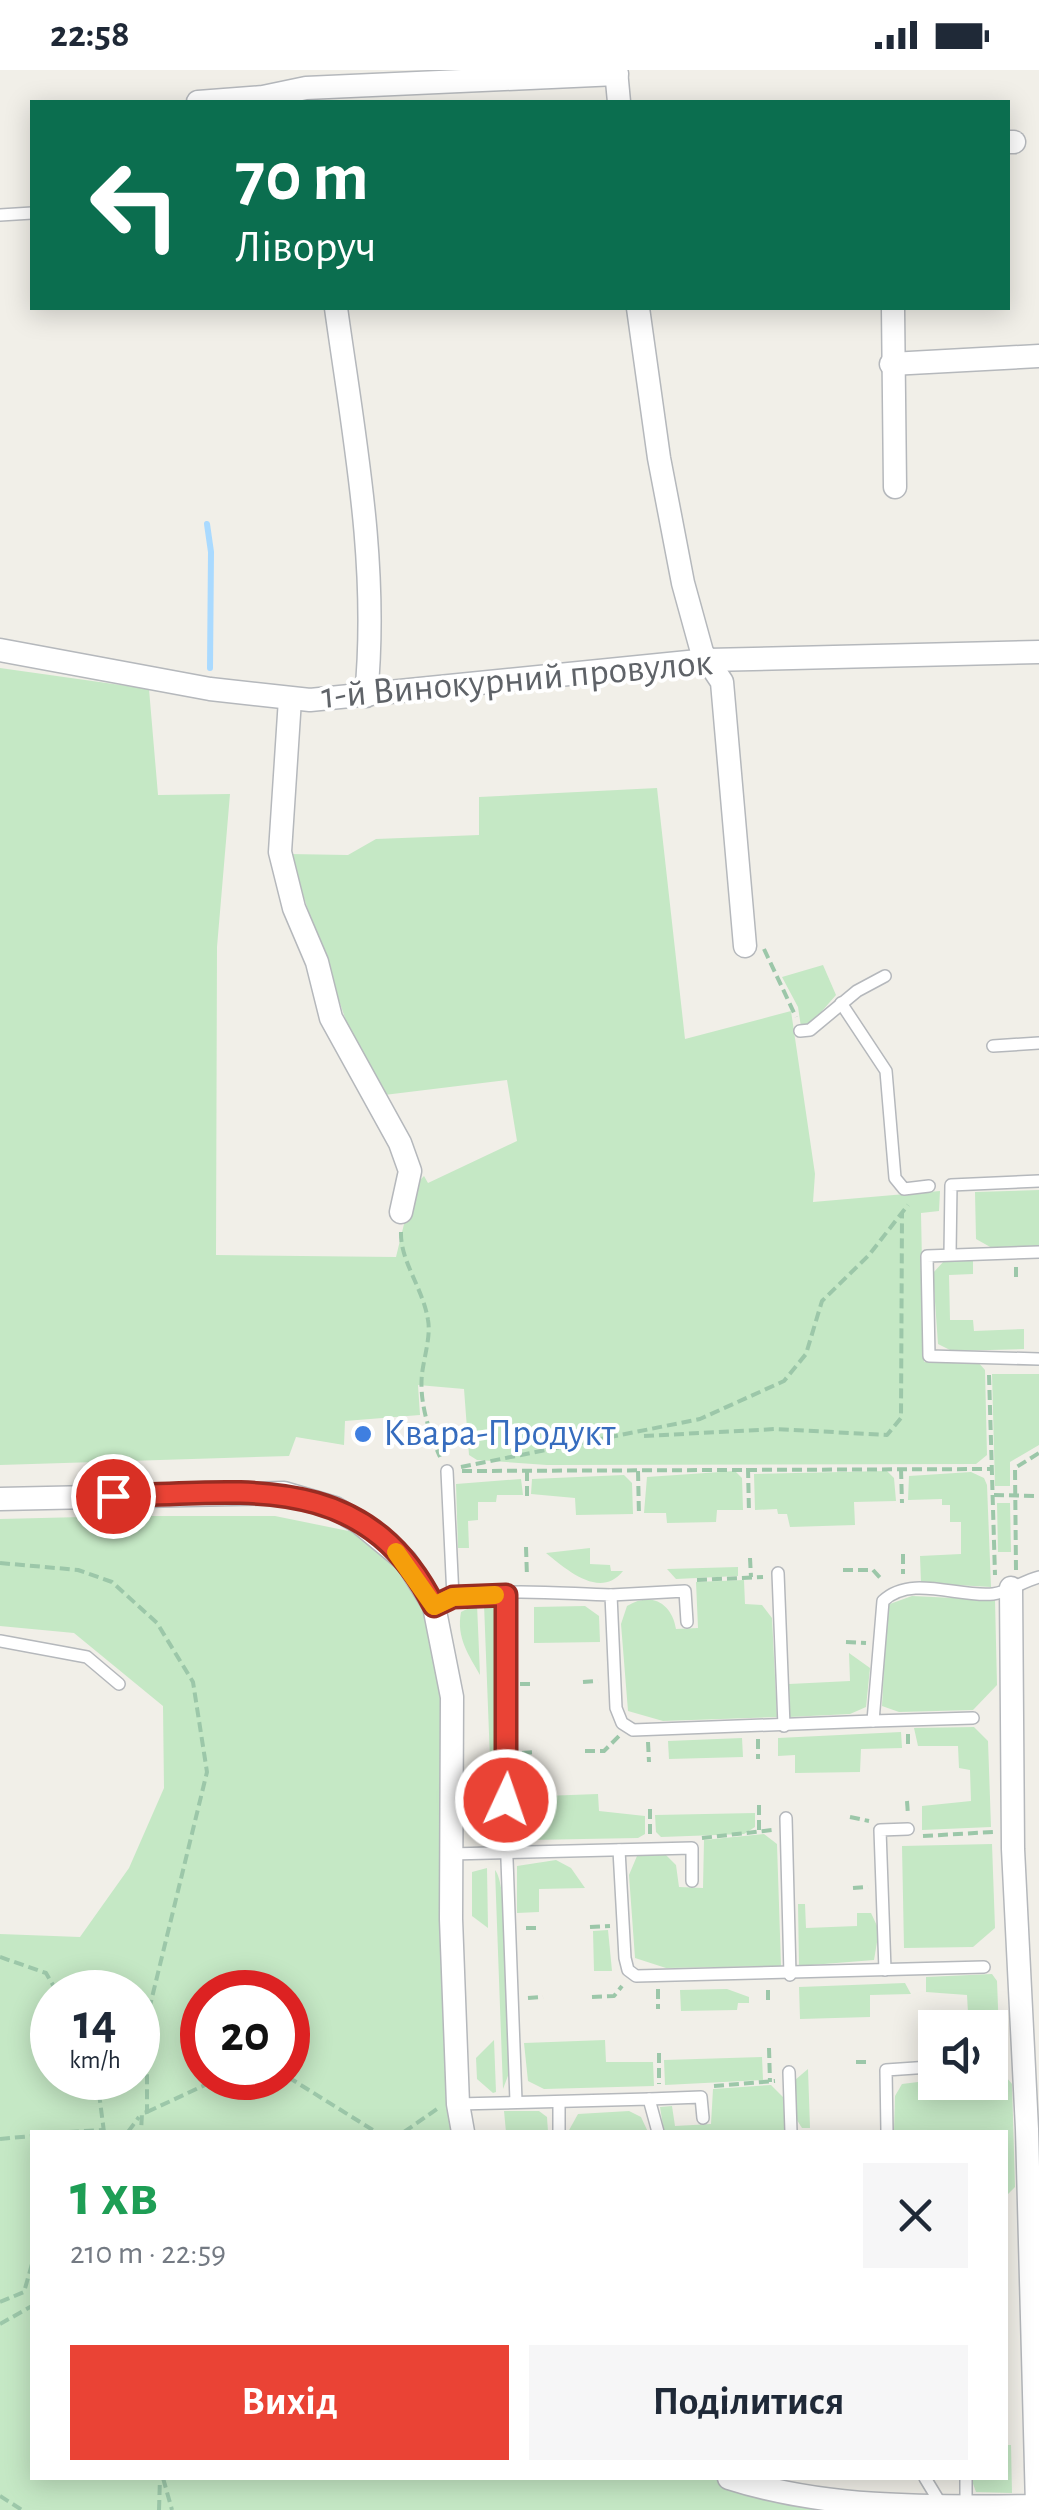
<!DOCTYPE html>
<html lang="uk">
<meta charset="utf-8">
<style>
:root{--surface:#fff;--page:#f6f6f7;--text:#1f2937;--muted:#747a83;--accent:#ea4335}
body{margin:0;font-family:"Alegreya Sans",sans-serif;background:var(--page);color:var(--text);height:100vh;display:flex;flex-direction:column;font-size:38px;white-space:nowrap}
*{box-sizing:border-box;margin:0}
p{font-size:32px;color:var(--muted)}
.icon{flex:none;width:55px;height:55px;fill:none;stroke:currentColor;stroke-width:2;stroke-linecap:round;stroke-linejoin:round}
.map{position:relative;flex:1;overflow:hidden}
.details{position:absolute;left:30px;top:2060px;width:978px;height:350px;display:flex;flex-direction:column;background:var(--surface);border-radius:0px;box-shadow:0 5px 25px #0003}
.details>*{flex:none}
.guide{position:absolute;left:30px;top:30px;width:980px;height:210px;border-radius:0px;box-shadow:0 5px 25px #0003;background:#0b6e4f;color:#fff;overflow:hidden}
.fabs{position:absolute;left:918px;top:1940px;display:grid;gap:20px}
.fabs a{display:grid;place-items:center;width:90px;height:90px;border-radius:0px;background:var(--surface);box-shadow:0 5px 25px #0003;font-size:50px}
.speed{position:absolute;left:30px;top:1900px;display:flex;gap:20px;font-size:50px;font-weight:700;text-align:center}
.speed>*{display:grid;place-content:center;width:130px;height:130px;border-radius:50%;background:var(--surface);box-shadow:0 5px 25px #0003;line-height:1}
.speed small{font-size:25px;font-weight:400}
.speed .limit{border:15px solid #d22;background:#fff;color:#111}
.pin{position:absolute;display:grid;place-items:center;width:85px;height:85px;color:#fff;margin:-42px;border:5px solid #fff;border-radius:50%;box-shadow:0 2px 10px #0007}
.me{position:absolute;width:110px;margin:-55px;rotate:3deg;stroke-linejoin:round;filter:drop-shadow(0 0 8px #0008)}
.turn{display:flex;align-items:center;gap:35px;height:210px;padding:0 40px;font-size:45px}
.turn .icon{width:130px;height:130px;stroke-width:2.5}
.turn b{display:block;font-size:70px;line-height:85px}
.round{display:grid;place-items:center;flex:none;width:105px;height:105px;border-radius:0px;background:var(--page)}
.overview{display:flex;align-items:center;justify-content:space-between;height:170px;padding:0 40px}
h1{font-size:60px;font-weight:600;line-height:75px;color:#1e9e55}
.cta{display:flex;gap:20px;margin-top:auto;padding:20px 40px}
.cta a{flex:1;height:115px;border-radius:0px;background:var(--accent);color:#fff;font-size:40px;font-weight:600;line-height:115px;text-align:center}
.cta a+a{background:var(--page);color:var(--text)}
.status{display:flex;justify-content:space-between;align-items:center;height:70px;padding:0 50px;background:var(--surface);direction:ltr}
.status svg{height:28px;fill:currentColor}
.map>svg:first-child{display:block}
.green{fill:#c5e8c5;fill-rule:evenodd}
.lines{fill:none;stroke-linecap:round;stroke-linejoin:round}
.stream{stroke:#aadaff;stroke-width:6}
.lane-casing{stroke:#b5b8bc;stroke-width:14}
.street-casing{stroke:#b5b8bc;stroke-width:25}
.path{stroke:#9cc7a9;stroke-width:4;stroke-dasharray:10 5;stroke-linecap:butt}
.lane{stroke:#fff;stroke-width:11}
.street{stroke:#fff;stroke-width:22}
.route-casing{stroke:#982c22;stroke-width:25}
.route{stroke:#ea4335;stroke-width:18}
.slow{stroke:#f59e0b;stroke-width:18}
.shop-dot{fill:#3f7fe0;stroke:#fff;stroke-width:4}
.labels{text-anchor:middle;dominant-baseline:central;stroke-width:8;stroke-linejoin:round;paint-order:stroke}
.street-label{font-size:38px;fill:#5f6368;stroke:#fff}
.shop-label{font-size:38px;fill:#366cbe;stroke:#fff;text-anchor:start}
</style>
<div class="status"><b>22:58</b><svg viewBox="0 0 49 12"><path d="M0 12V9h3v3zM5 12V6h3v6zM10 12V3h3v9zM15 12V0h3v12zM26 1h20v11H26zM47 4h2v5h-2z"/></svg></div>
<div class="map">
<svg width="1039" height="2440" viewBox="0 0 1039 2440">
<rect width="100%" height="100%" fill="#f1efe8"/>
<g class="green">
<path d="M0 598 149 619 158 725 230 724 217 877 216 1185 396 1187 413 1117 424 1106 428 1113 517 1071 507 1010 376 1026 358 986 289 784 348 785 376 769 479 765V727L657 718 685 969 791 941 815 1104 813 1132 940 1121 939 1141 921 1143 924 1292 977 1291 985 1300 987 1385 976 1394 547 1395 477 1390 469 1385 464 1319 418 1315 420 1345 345 1351 344 1375 296 1367 289 1386 0 1395Z"/>
<path d="M823 895 836 925 809 956 801 957 798 937 782 907Z"/>
<path d="M1039 1120V1177L992 1178 976 1169 975 1122Z"/>
<path d="M973 1190V1204L949 1205 950 1250H973L974 1261 1024 1259V1279L952 1281 938 1274 933 1203 944 1191Z"/>
<path d="M992 1304H1039V1375L1010 1392V1416H995Z"/>
<path d="M735 1401 742 1408 743 1440H717L716 1452 667 1453 666 1443H644L647 1407Z"/>
<path d="M887 1401 894 1408 896 1431 854 1432 855 1455 790 1457 787 1444H778L777 1439 755 1440 754 1404Z"/>
<path d="M971 1402 984 1408 987 1415 991 1517 921 1513 920 1486 961 1484V1452H950V1435H942V1429L908 1430 909 1406Z"/>
<path d="M624 1405 632 1413 633 1444 576 1445 575 1428 531 1424 532 1409Z"/>
<path d="M521 1409 523 1425H497L496 1432H478V1450L468 1451 469 1478H458L456 1414Z"/>
<path d="M997 1433H1010L1011 1482H998Z"/>
<path d="M124 1446H275L378 1467 406 1491 445 1580 466 2062H32V2408H729L763 2419 1039 2440H0V1864L80 1867 129 1798 164 1718 163 1636 74 1563 0 1556V1449ZM52 1922H138V2008H52ZM202 1922H288V2008H202Z"/>
<path d="M590 1478V1494L610 1495 611 1501H623C600 1530 566 1499 546 1483Z"/>
<path d="M738 1497V1506L676 1509 667 1499Z"/>
<path d="M744 1510 745 1534 762 1535 772 1548 777 1647 663 1651 628 1641 621 1554 627 1536C651 1521 672 1533 676 1559L698 1558 696 1512Z"/>
<path d="M912 1526 995 1530 997 1615 973 1640 899 1642 882 1636 887 1535Z"/>
<path d="M477 1534 480 1605C469 1585 456 1568 461 1542Z"/>
<path d="M484 1534 496 1539 497 1546 500 1754 493 1767Z"/>
<path d="M585 1536 599 1546 600 1572 534 1573V1537Z"/>
<path d="M849 1583 870 1598 866 1637 850 1644 790 1647 789 1614 850 1611Z"/>
<path d="M974 1657 988 1671 991 1757 922 1760V1736L971 1731 970 1700 959 1698 958 1676H918L914 1658Z"/>
<path d="M901 1662 902 1678 861 1679 860 1702 795 1703V1685L778 1686V1668Z"/>
<path d="M742 1668 743 1687 669 1689 668 1671Z"/>
<path d="M484 1708 486 1771 472 1765 466 1754 465 1723Z"/>
<path d="M598 1724 599 1741 645 1746V1764L638 1768 529 1770 518 1763 516 1727Z"/>
<path d="M755 1743V1757L744 1764 661 1767 656 1762 655 1745Z"/>
<path d="M764 1764 777 1774 781 1896 666 1898 635 1888 629 1805 637 1786 664 1783 676 1795 679 1817 703 1818 704 1770Z"/>
<path d="M992 1774 995 1858 973 1877 904 1878 902 1776Z"/>
<path d="M556 1790 571 1798 585 1818 539 1819V1842L517 1843V1796Z"/>
<path d="M487 1798 488 1858 472 1846V1802Z"/>
<path d="M495 1800C510 1816 508 1971 509 2003L503 2019Z"/>
<path d="M798 1834H805L806 1858 857 1856V1843H871L879 1860 874 1890 799 1896Z"/>
<path d="M608 1860 612 1901H594L593 1861Z"/>
<path d="M992 1904 997 1911 1000 1989H990V1958L979 1957 978 1943H968L967 1925 926 1922V1907Z"/>
<path d="M905 1913 911 1924 870 1925V1947L800 1949 799 1917Z"/>
<path d="M680 1920 727 1919 749 1927V1933H738L737 1940 681 1941Z"/>
<path d="M494 1970 496 2022 493 2023 477 2009 476 1988Z"/>
<path d="M605 1970 606 1992H653L654 2016 544 2019 528 2011 524 1973Z"/>
<path d="M762 1987 763 2010 665 2015 664 1990Z"/>
<path d="M808 1999 810 2058H802L795 2047V2010Z"/>
<path d="M990 2001H1001L1012 2014 1015 2117 1005 2127V2062H894L895 2026 902 2014 934 2010 935 2002V2012H990Z"/>
<path d="M771 2015 785 2029 786 2062H664L660 2037 672 2036 675 2056 711 2054 713 2019Z"/>
<path d="M504 2041H539L547 2047 548 2062H506Z"/>
<path d="M629 2041 641 2047 648 2062H568L578 2044Z"/>
<path d="M1005 2375H1011L1012 2423 976 2422 971 2408H1005Z"/>
</g>
<g class="lines">
<path class="stream" d="M207 454 211 482 210 598"/>
<g class="lane-casing">
<g id="lane">
<path d="M0 145 32 143"/>
<path d="M841 933 886 1001 895 1108 904 1119 929 1116"/>
<path d="M800 961 810 960 857 921 885 906"/>
<path d="M993 976 1039 973"/>
<path d="M1039 1182 927 1186 929 1286 1039 1289"/>
<path d="M950 1184 951 1115 1039 1111"/>
<path d="M447 1401 453 1527"/>
<path d="M778 1503 784 1656"/>
<path d="M506 1525V1763L516 2031"/>
<path d="M611 1525 685 1521 687 1552"/>
<path d="M434 1536C485 1514 556 1524 611 1525L616 1638 622 1653 633 1660 873 1651"/>
<path d="M0 1571 87 1587 119 1614"/>
<path d="M973 1648 873 1651 883 1531C911 1504 959 1528 993 1524 1009 1522 1023 1511 1039 1507"/>
<path d="M786 1748 790 1905"/>
<path d="M619 1780 625 1888 628 1900 636 1906 984 1897"/>
<path d="M451 1784 692 1778V1811"/>
<path d="M885 1900 880 1760 908 1759"/>
<path d="M789 2002 791 2062"/>
<path d="M649 2029 701 2027 703 2048"/>
<path d="M559 2032V2062"/>
<path d="M458 2034 649 2029 658 2062"/>
<path d="M887 2062 886 2000 930 1997"/>
<path d="M925 2408 942 2436"/>
<path d="M966 2408V2437"/>
</g>
</g>
<g class="street-casing">
<g id="street">
<path d="M616 0 619 32"/>
<path d="M198 32 263 27 306 18 617 4"/>
<path d="M1008 72H1014"/>
<path d="M336 238C354 367 379 495 366 626"/>
<path d="M638 238 659 388 683 513 702 582 722 612 745 876"/>
<path d="M893 238 895 417"/>
<path d="M891 294 1039 286"/>
<path d="M0 580 210 619 310 630 708 590 1039 582"/>
<path d="M290 629 280 782 294 838 317 892 331 948 400 1073 410 1101 401 1142"/>
<path d="M0 1429 284 1423 335 1438 360 1453 406 1491 434 1536 452 1627 451 1849 458 2034 463 2062"/>
<path d="M1011 1518 1013 1779 1027 2059 1037 2436"/>
<path d="M729 2408C828 2440 936 2437 1039 2436"/>
</g>
</g>
<g class="path">
<path d="M764 879 796 947"/>
<path d="M401 1162C400 1191 423 1218 428 1250 431 1266 424 1287 422 1304 419 1332 429 1362 440 1387"/>
<path d="M1016 1197V1212"/>
<path d="M989 1305 995 1505"/>
<path d="M644 1366 776 1359 887 1365 901 1348 902 1143"/>
<path d="M461 1397 700 1349 784 1311 806 1284 822 1231 869 1185 908 1135"/>
<path d="M748 1398 749 1443"/>
<path d="M901 1399 902 1433"/>
<path d="M462 1401 991 1399"/>
<path d="M527 1401V1426"/>
<path d="M638 1401 639 1446"/>
<path d="M994 1425 1039 1426"/>
<path d="M526 1477 527 1507"/>
<path d="M903 1484V1504"/>
<path d="M750 1488 751 1507"/>
<path d="M0 1493 78 1500 112 1512 157 1553 193 1612 207 1702 147 1948V2042L142 2043 141 2062"/>
<path d="M843 1500H873L883 1511"/>
<path d="M1016 1500 1015 1398 1039 1383"/>
<path d="M697 1510 763 1507"/>
<path d="M846 1572 866 1573"/>
<path d="M583 1612 598 1611"/>
<path d="M520 1614H535"/>
<path d="M908 1664V1679"/>
<path d="M758 1669V1689"/>
<path d="M648 1672 649 1692"/>
<path d="M585 1681H604L619 1666"/>
<path d="M522 1683 537 1682"/>
<path d="M907 1731 908 1745"/>
<path d="M759 1735V1760"/>
<path d="M650 1739V1764"/>
<path d="M850 1747 869 1751"/>
<path d="M923 1766 993 1762"/>
<path d="M702 1768 772 1760"/>
<path d="M853 1818 868 1817"/>
<path d="M590 1857 610 1856"/>
<path d="M526 1858H541"/>
<path d="M0 1887 46 1903 57 1922"/>
<path d="M658 1919V1939"/>
<path d="M768 1920V1935"/>
<path d="M592 1927 614 1926 622 1916"/>
<path d="M528 1928 543 1927"/>
<path d="M769 1978 770 2012"/>
<path d="M659 1983V2014"/>
<path d="M138 1985 145 1956"/>
<path d="M856 1992H871"/>
<path d="M990 1995H1005"/>
<path d="M288 2007 376 2062"/>
<path d="M97 2008 104 2062"/>
<path d="M714 2016 775 2011"/>
<path d="M147 2042 220 2008"/>
<path d="M69 2062 103 2060"/>
<path d="M128 2062 139 2047"/>
<path d="M404 2062 437 2039"/>
<path d="M0 2069 32 2066"/>
<path d="M0 2232 24 2222 32 2194"/>
<path d="M0 2254 32 2236"/>
<path d="M163 2408 172 2440"/>
<path d="M0 2426 22 2440"/>
<path d="M159 2440 160 2408"/>
</g>
<use href="#lane" class="lane"/>
<use href="#street" class="street"/>
</g>
<g class="lines">
<g class="route-casing">
<path id="route" d="M113 1426C241 1423 365 1398 434 1536L453 1527 506 1525V1730"/>
</g>
<use href="#route" class="route"/>
<path class="slow" d="M396 1482 434 1536 453 1527 495 1525"/>
</g>
<circle class="shop-dot" cx="363" cy="1364" r="10"/>
<g class="labels">
<g class="street-label">
<text transform="translate(517 610) rotate(-5)">1-й Винокурний провулок</text>
</g>
<g class="shop-label">
<text x="383" y="1364">Квара-Продукт</text>
</g>
</g>
</svg>
<div class="fabs">
<a><svg class="icon" aria-label="sound" viewBox="0 0 24 24"><path d="M4 9h4l5-4v14l-5-4H4zM17 9q2 3 0 6"/></svg></a>
</div>
<div class="speed"><div>14<small>km/h</small></div><div class="limit">20</div></div>
<div class="pin" style="left:113px;top:1426px;background:#d93025"><svg class="icon" aria-label="arrive" viewBox="0 0 24 24"><path d="M6 21V4h12l-3 4 3 4H6"/></svg></div>
<svg class="me" style="left:506px;top:1730px" viewBox="-20 -20 40 40"><circle r="17" fill="#ea4335" stroke="#fff" stroke-width="3"/><path d="M0-11L8 9 0 5-8 9z" fill="#fff"/></svg>
<div class="guide">
<div class="turn"><svg class="icon" aria-label="left" viewBox="0 0 24 24"><path d="M17 20v-9H6M10 6l-5 5 5 5"/></svg><div><b>70 m</b>Ліворуч</div></div>
</div>
<section class="details">
<div class="overview"><div><h1>1 хв</h1><p>210 m · 22:59</p></div><a class="round"><svg class="icon" aria-label="close" viewBox="0 0 24 24"><path d="M6 6l12 12M18 6L6 18"/></svg></a></div>
<div class="cta"><a>Вихід</a><a>Поділитися</a></div>
</section>
</div>
